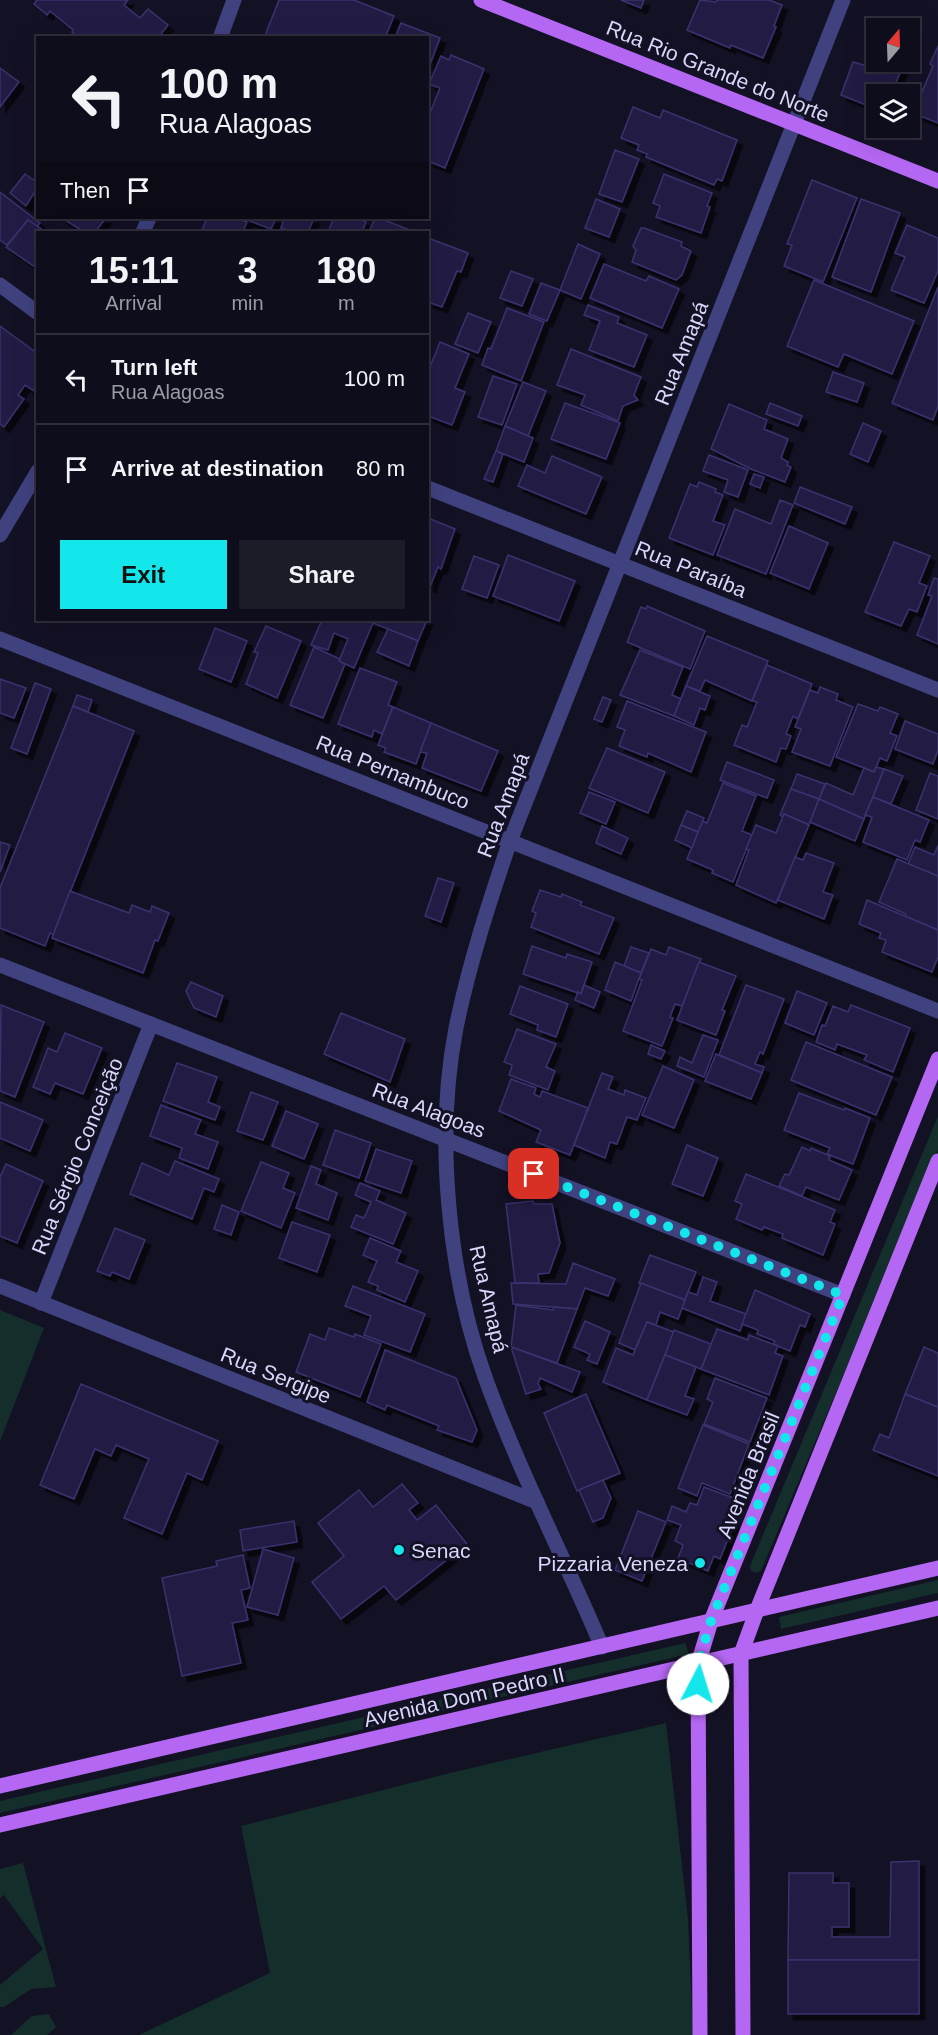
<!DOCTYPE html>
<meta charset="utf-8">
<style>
:root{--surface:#0e0d1b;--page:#1c1b28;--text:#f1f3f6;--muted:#9b9ca3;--line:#2e2d3a;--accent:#13e7ec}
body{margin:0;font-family:Arial,sans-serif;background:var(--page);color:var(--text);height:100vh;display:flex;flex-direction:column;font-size:22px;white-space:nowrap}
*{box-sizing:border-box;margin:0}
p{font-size:20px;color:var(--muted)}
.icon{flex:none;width:33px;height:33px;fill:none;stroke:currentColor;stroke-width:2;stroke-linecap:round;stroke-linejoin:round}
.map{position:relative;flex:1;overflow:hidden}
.side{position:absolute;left:36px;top:231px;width:393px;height:390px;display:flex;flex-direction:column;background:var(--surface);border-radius:0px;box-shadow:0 6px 24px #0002,0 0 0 2px var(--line)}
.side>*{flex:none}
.guide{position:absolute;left:36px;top:36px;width:393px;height:183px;border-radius:0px;box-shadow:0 6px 24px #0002,0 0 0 2px var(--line);background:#0e0d1b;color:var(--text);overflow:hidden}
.needle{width:39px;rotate:19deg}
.controls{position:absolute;left:866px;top:18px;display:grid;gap:12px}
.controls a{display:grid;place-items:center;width:54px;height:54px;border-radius:0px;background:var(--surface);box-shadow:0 6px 24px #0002,0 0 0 2px var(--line);font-size:30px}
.pin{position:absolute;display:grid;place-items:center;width:51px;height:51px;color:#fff;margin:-26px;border-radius:12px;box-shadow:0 3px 9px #0006}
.me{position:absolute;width:66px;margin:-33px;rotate:5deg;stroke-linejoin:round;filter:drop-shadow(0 0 4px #0008)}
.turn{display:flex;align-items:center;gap:21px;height:126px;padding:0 24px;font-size:27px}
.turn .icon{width:78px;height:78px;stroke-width:2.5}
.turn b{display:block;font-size:42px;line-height:51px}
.then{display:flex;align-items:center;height:57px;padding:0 24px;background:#0003;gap:12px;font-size:22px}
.eta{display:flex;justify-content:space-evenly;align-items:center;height:102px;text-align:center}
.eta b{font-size:36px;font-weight:700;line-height:42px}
.cta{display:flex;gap:12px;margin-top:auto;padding:12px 24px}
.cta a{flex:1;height:69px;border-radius:0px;background:var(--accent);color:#111;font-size:24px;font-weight:700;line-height:69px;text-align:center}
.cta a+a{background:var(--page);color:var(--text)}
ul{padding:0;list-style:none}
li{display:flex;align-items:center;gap:18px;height:90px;padding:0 24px;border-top:2px solid var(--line)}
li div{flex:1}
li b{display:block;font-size:22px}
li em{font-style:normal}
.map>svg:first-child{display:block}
.green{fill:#142e2b}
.building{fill:#231e44;stroke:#39326e;stroke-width:1.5;filter:url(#shadow)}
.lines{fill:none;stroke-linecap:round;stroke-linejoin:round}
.minor{stroke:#3f427f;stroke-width:15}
.major{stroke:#b467f3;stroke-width:15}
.route{stroke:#13e7ec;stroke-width:10;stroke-dasharray:0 18}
.poi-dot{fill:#13e7ec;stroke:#131124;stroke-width:2}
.labels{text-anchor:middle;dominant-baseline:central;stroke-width:6;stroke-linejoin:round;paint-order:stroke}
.street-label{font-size:21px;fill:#d9d7fc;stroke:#131124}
.poi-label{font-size:21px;fill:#d9d7fc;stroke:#131124;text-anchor:start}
</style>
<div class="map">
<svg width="938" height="2035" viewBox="0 0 938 2035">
<defs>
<filter id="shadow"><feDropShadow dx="5.5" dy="5.5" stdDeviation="0" flood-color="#0009"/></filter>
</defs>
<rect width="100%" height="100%" fill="#131124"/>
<g class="green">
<path d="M938 1116V1150L761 1571 756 1573 751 1571 750 1566Z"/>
<path d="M0 1310 44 1328 0 1441Z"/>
<path d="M938 1580V1593L781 1629 779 1617Z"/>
<path d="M685 1643 689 1654 0 1813V1801Z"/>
<path d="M666 1723 688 1919 693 2035H139L270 1973 241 1826 450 1773Z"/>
<path d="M23 1863 56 1987 31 1989 4 2007H0V1985L43 1949 4 1895 0 1898V1869Z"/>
<path d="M49 2014 56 2027 47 2035H11L32 2016Z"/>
</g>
<g class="building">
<path d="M37 0H128L124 5 140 18 148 9 168 25 160 35 164 38H79L72 32 73 30 50 11 47 15 34 4Z"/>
<path d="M279 0H354L394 16 385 38H264Z"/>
<path d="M621 0H644L641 8Z"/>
<path d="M700 0 716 2 717 0H769L782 5 774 26 776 27 763 58 731 45 730 48 687 30Z"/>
<path d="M401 23 440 38 428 70V38H395Z"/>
<path d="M938 46V123L913 113 933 66 930 64Z"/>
<path d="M875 54 876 62H896L904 64 891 94H876V109L841 95 853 62 867 66 869 61 872 62Z"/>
<path d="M451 55 484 69 445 168 428 161V118L440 88 429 84 441 56 449 60Z"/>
<path d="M0 68 19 82 0 107Z"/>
<path d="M633 107 660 118 663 110 737 140 722 181 717 179 714 185 646 157 647 154 637 150 639 145 621 138Z"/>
<path d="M615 150 639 159 622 202 599 194Z"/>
<path d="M25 174 38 183V187L26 206 10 193Z"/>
<path d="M664 174 712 193 707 206 710 207 701 233 656 217 660 206 653 203Z"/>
<path d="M812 180 857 198 823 282 784 266 792 245 787 244Z"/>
<path d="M0 192 40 223 37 226 28 220 7 245 0 240Z"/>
<path d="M596 199 620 209 609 237 585 228Z"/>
<path d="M861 199 900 213 871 292 832 277Z"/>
<path d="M62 218H106L95 232H84Z"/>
<path d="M207 218H234L247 222 243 232H201Z"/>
<path d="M242 218H276L271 229Z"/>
<path d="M284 218H314L308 232H294L281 228Z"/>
<path d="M334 218H358L366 222 362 232H328Z"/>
<path d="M375 218H379L415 232H369Z"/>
<path d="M28 220 46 232H38V269L6 247Z"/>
<path d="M907 225 938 238V271L924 303 891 290 905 257 895 253Z"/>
<path d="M641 228H644L682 242 681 246 691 251 682 275 676 280 632 262 636 250 633 246Z"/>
<path d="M428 238 468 253 461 272 457 271 442 307 428 302Z"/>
<path d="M578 244 600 254 581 299 560 290Z"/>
<path d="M604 264 646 281 649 276 679 289 662 328 590 298Z"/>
<path d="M511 271 533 279 522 306 500 298Z"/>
<path d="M814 280 914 321 892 374 844 354 838 367 787 346Z"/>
<path d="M541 283 560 290 547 321 529 314Z"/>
<path d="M938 287V406L933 420 892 403Z"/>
<path d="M588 305 619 317 617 323 647 335 634 367 589 350 600 321 584 315Z"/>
<path d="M507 308 544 322 521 381 482 365 488 348 491 349Z"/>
<path d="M468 313 491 322 478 353 455 344Z"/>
<path d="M0 326 38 354V390L36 392 25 385 18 395 24 399 4 427 0 424Z"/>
<path d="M440 342 469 354 455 388 465 392 452 425 428 416V372Z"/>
<path d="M571 349 641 377 634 395 638 400 623 406 618 421 581 405 585 395 557 385Z"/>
<path d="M833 372 864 383 857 402 826 392Z"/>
<path d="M493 376 517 384 502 425 478 417Z"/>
<path d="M523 382 546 391 528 436 505 426Z"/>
<path d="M565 403 620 423 606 459 551 439Z"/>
<path d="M770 403 802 416 798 426 766 414Z"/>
<path d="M729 404 767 420 764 429 788 439 781 458 788 462 787 465 791 467 785 482 751 469 711 449Z"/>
<path d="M863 423 881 431 868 462 850 454Z"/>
<path d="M505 426 533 438 524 462 496 451Z"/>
<path d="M496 451 503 454 493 482 484 479Z"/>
<path d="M709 455 748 470 738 497 724 492 728 480 703 471Z"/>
<path d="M552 456 602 477 586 514 518 486 527 465 545 473Z"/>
<path d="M754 474 764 477 760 488 750 484Z"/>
<path d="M699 482 716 489 715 492 723 495 713 521 725 525 713 555 669 538 690 484 697 487Z"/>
<path d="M800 487 852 507 845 524 794 503Z"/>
<path d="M780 500 793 505 766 574 717 555 735 509 771 524Z"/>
<path d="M428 518 455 529 441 569 438 567 430 587 428 586Z"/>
<path d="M789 526 828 543 809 589 770 573Z"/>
<path d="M894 542 930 556 919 583 927 586 917 612 909 609 901 626 865 612Z"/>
<path d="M508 555 575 581 559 621 493 596Z"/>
<path d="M474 556 499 565 487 598 462 589Z"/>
<path d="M934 578 938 579V644L917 635 932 596 928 595Z"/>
<path d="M647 606 705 631 690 669 627 642 641 607 646 609Z"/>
<path d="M322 620H365L373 623 354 668 339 661 348 639 334 633 328 650 311 645Z"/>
<path d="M374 620H427L418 641 373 623Z"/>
<path d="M266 626 301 641 277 698 246 684 258 653 254 652Z"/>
<path d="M215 628 247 641 231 682 199 669Z"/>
<path d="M388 629 418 641 409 666 377 652Z"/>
<path d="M707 636 768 661 752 701 705 680 700 691 686 686Z"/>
<path d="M314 647 340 659 339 661 345 664 323 718 290 705Z"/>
<path d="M640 650 683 667 672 695 681 699 674 716 620 695Z"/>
<path d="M767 665 812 684 798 719 793 716 786 734 791 736 786 749 781 748 776 762 734 745 742 725 747 727 757 702 752 701Z"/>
<path d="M360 668 397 682 388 705 393 707 382 734 374 730 372 737 338 724Z"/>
<path d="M0 679 26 688 14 718 0 713Z"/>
<path d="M35 683 51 689 27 754 11 748Z"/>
<path d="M686 686 710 696 705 710 700 708 694 725 674 716Z"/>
<path d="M820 687 838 694 836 700 853 707 830 766 792 752 801 729 795 727 810 690 818 693Z"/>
<path d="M77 695 92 700 88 712 73 706Z"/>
<path d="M603 697 611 700 602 722 594 719Z"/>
<path d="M627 701 706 732 691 772 648 753 647 757 619 746 625 730 617 727Z"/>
<path d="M858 704 878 711 880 707 898 714 890 733 897 736 887 761 880 758 874 772 836 757Z"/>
<path d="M73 706 134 731 53 935 50 933 45 946 0 928V888Z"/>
<path d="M393 707 431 723 416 764 384 752 386 748 378 745Z"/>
<path d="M905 721 938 734V750L933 764 895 749Z"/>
<path d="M431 723 498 751 481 791 422 768 427 753 420 752Z"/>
<path d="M607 748 665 772 648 813 589 788Z"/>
<path d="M727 762 774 780 767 798 720 780Z"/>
<path d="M876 767 884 769 864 819 819 799 826 783 853 795 864 768 874 772Z"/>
<path d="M884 769 903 776 891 804 873 797Z"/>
<path d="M930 773 938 776V819L916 810Z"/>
<path d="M797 774 825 784 819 799 791 789Z"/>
<path d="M723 783 756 796 742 831 752 835 733 882 712 873 713 870 687 859 702 821 707 823Z"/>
<path d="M791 789 819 799 809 825 784 814 783 817 780 815Z"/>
<path d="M589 792 615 802 606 824 580 813Z"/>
<path d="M873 797 929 820 920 842 915 840 907 860 863 842 872 817 865 815Z"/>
<path d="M819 799 864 819 855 841 810 822Z"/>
<path d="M687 811 704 818 698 832 681 825Z"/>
<path d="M784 814 809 825 776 903 736 885 749 850 746 849 756 825 776 833Z"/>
<path d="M681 825 698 832 692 848 675 840Z"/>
<path d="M602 826 628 838 621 854 596 843Z"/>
<path d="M0 842 10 845 0 872Z"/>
<path d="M938 845V876L908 864 915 847 934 855Z"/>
<path d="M806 853 834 863 823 892 833 895 824 919 778 900 795 857 803 860Z"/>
<path d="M897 859 938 876V930L905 916 906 914 879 902Z"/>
<path d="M438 878 454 883 441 922 425 916Z"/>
<path d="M540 890 561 897 562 894 582 902 580 905 614 918 599 954 531 927 536 913 532 911Z"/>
<path d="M70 891 129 913 132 905 150 912 152 906 169 913 158 941 155 940 143 973 52 938Z"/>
<path d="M867 900 938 930V957L932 972 882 952 886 940 879 938 881 933 859 924Z"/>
<path d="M532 946 566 958 567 954 592 962 581 994 523 974Z"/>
<path d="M631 947 649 953 641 973 624 966Z"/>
<path d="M669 947 701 959 682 1006 675 1004 670 1017 673 1018 662 1046 623 1031 642 980 639 979 651 949 666 955Z"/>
<path d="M615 962 641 973 631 1001 605 990Z"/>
<path d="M699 962 736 976 722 1010 725 1011 716 1035 677 1020Z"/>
<path d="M191 982 223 996 216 1017 194 1008 186 991Z"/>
<path d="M584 985 600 992 594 1008 575 1000 578 992 581 994Z"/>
<path d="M746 985 784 999 763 1054 760 1052 755 1064 764 1067 762 1073 719 1055Z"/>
<path d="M520 986 568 1004 556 1037 537 1030 538 1025 510 1014Z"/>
<path d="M797 991 827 1003 814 1035 785 1023Z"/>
<path d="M1 1005 44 1022 15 1097 0 1091Z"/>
<path d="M851 1005 910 1028 893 1072 864 1060 867 1055 837 1044 835 1050 816 1042 822 1025 825 1026 833 1006 848 1012Z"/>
<path d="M341 1013 405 1039 390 1082 324 1054Z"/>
<path d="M517 1029 556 1044 546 1067 555 1071 548 1090 509 1075 512 1065 504 1062Z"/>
<path d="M65 1033 102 1048 83 1094 55 1083 50 1094 33 1087 48 1048 57 1052Z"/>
<path d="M703 1035 718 1040 704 1077 677 1066 680 1057 692 1063Z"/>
<path d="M806 1042 892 1077 876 1115 791 1080Z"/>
<path d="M651 1045 665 1051 661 1059 648 1054Z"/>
<path d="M716 1054 762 1073 751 1099 705 1081Z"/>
<path d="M177 1063 217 1077 208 1102 220 1107 215 1120 163 1101Z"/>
<path d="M663 1066 694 1080 674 1128 642 1115Z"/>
<path d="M602 1073 613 1077 608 1089 624 1095 625 1090 646 1098 637 1120 627 1117 617 1144 610 1142 605 1158 574 1145Z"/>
<path d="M511 1079 536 1088 534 1094 540 1097 542 1091 588 1108 570 1155 536 1142 541 1130 499 1111Z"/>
<path d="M251 1092 278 1102 263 1140 237 1131Z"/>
<path d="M799 1093 844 1110 845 1108 870 1118 853 1164 827 1154 830 1148 784 1130Z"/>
<path d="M0 1102 43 1120 30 1151 0 1138Z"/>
<path d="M161 1105 201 1120 195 1134 218 1142 208 1169 179 1158 182 1148 150 1136Z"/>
<path d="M286 1111 318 1124 304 1159 272 1146Z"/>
<path d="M335 1130 371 1143 359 1178 323 1165Z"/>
<path d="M687 1145 718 1158 703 1196 672 1184Z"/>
<path d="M802 1147 810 1151 811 1148 830 1156 829 1160 852 1170 839 1200 806 1187 802 1196 779 1186 785 1174 789 1175Z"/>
<path d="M376 1149 412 1161 401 1193 365 1181Z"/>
<path d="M175 1161 219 1179 214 1192 204 1188 192 1219 130 1194 142 1163 169 1175Z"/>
<path d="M261 1162 289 1173 283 1188 295 1193 281 1228 241 1211Z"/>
<path d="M6 1164 43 1181 17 1243 0 1236V1177Z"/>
<path d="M311 1166 321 1170 316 1184 337 1193 328 1220 296 1208Z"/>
<path d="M746 1174 835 1210 830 1222 835 1224 823 1255 782 1238 783 1234 764 1227 762 1230 736 1219 742 1204 735 1201Z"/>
<path d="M360 1183 380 1191 376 1200 406 1213 393 1244 351 1227 356 1215 364 1218 371 1202 355 1195Z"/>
<path d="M533 1201 534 1204H552L560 1243 549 1273 538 1274 539 1283H515L506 1204Z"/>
<path d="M222 1205 239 1212 231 1235 214 1229Z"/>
<path d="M292 1222 330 1235 317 1272 279 1258Z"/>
<path d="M115 1228 145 1240 129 1279 112 1272 110 1276 97 1271Z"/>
<path d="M370 1238 401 1251 396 1262 418 1271 405 1302 377 1290 378 1286 368 1282 377 1261 363 1255Z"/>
<path d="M650 1255 696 1272 685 1300 639 1283Z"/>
<path d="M573 1263 615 1279 608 1296 585 1288 577 1309 513 1304 511 1283 566 1284Z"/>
<path d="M703 1277 717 1282 710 1301 746 1314 740 1331 682 1308 688 1292 697 1295Z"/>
<path d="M641 1283 685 1300 678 1319 660 1312 656 1325 647 1322 635 1350 619 1343Z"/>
<path d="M353 1286 425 1314 410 1352 364 1335 371 1316 345 1306Z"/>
<path d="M755 1290 810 1314 805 1327 800 1325 790 1351 773 1344 775 1341 757 1334 758 1330 742 1324Z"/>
<path d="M516 1305 553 1310 554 1307 577 1309 557 1363 511 1347Z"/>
<path d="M585 1321 610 1332 597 1364 587 1360 590 1354 574 1347Z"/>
<path d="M647 1322 674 1332 647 1400 603 1382 616 1348 633 1355Z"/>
<path d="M329 1328 354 1337 355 1334 381 1344 360 1397 296 1372 310 1334 325 1340Z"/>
<path d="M717 1329 748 1340 749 1335 778 1346 775 1353 783 1356 769 1395 701 1369Z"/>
<path d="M674 1330 711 1344 701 1369 665 1355Z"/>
<path d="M511 1347 580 1372 572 1392 540 1378 538 1384 541 1389 526 1394Z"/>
<path d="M924 1347 938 1353V1407L905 1394Z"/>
<path d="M385 1350 456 1378 477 1430 472 1442 437 1430 439 1426 387 1405 385 1410 367 1402Z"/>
<path d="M665 1355 696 1367 685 1396 694 1399 687 1415 647 1400Z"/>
<path d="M715 1378 767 1398 750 1442 704 1424 713 1402 707 1399Z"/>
<path d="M81 1384 218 1441 202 1480 187 1473 162 1534 124 1518 149 1459 116 1445 111 1456 95 1449 74 1499 40 1485Z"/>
<path d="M586 1394 620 1473 577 1491 544 1413Z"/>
<path d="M905 1394 938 1407V1476L873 1450 880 1434 889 1438Z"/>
<path d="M703 1425 749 1444 730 1494 702 1483 697 1496 678 1488Z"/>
<path d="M603 1480 611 1498 603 1518 593 1522 579 1490Z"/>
<path d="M402 1484 418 1503 409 1510 417 1520 436 1505 467 1544 396 1600 384 1586 341 1619 312 1582 344 1556 318 1523 359 1490 373 1507Z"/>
<path d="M704 1487 736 1499 728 1522 734 1524 720 1559 714 1556 708 1571 678 1558 683 1545 675 1541 681 1525 667 1520 672 1506 686 1512 690 1503 697 1505Z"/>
<path d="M638 1511 666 1522 642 1581 615 1570Z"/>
<path d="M294 1521 297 1542 243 1551 240 1530Z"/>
<path d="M263 1549 294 1558 278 1615 247 1607Z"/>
<path d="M243 1555 250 1588 241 1590 248 1620 232 1623 241 1663 182 1676 162 1578 217 1566 216 1561Z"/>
<path d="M919 1861V1960H788L789 1873H833V1883H849V1927H832V1937H890L891 1862Z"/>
<rect x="788" y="1960" width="131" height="54"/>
</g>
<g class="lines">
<g class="minor">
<path d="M220 38 234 0"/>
<path d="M143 232 149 218"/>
<path d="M0 285 38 313"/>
<path d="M428 488 938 690"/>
<path d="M0 535 38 471"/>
<path d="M0 639 938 1011"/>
<path d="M0 965 843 1295"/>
<path d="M0 1286 537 1502"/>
<path d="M41 1303 151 1024"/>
<path d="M602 1647C564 1557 518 1469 485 1377 448 1274 435 1136 456 1028 469 964 489 903 510 841L843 0"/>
</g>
<g class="major">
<path d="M481 0 938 181"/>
<path d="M0 1786 938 1568"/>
<path d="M0 1825 938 1608"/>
<path d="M700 2035 698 1664 711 1621 938 1059"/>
<path d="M743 2035 741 1654 757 1610 938 1161"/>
</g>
</g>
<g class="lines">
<path class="route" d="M534 1174 843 1295 711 1621 698 1664V1684"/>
</g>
<g class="poi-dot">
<circle cx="399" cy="1550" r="6"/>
<circle cx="700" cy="1563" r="6"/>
</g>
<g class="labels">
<g class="street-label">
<text transform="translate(718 71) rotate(22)">Rua Rio Grande do Norte</text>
<text transform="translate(681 353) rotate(-68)">Rua Amapá</text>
<text transform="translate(691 569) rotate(22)">Rua Paraíba</text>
<text transform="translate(393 772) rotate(22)">Rua Pernambuco</text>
<text transform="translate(503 805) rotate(-69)">Rua Amapá</text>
<text transform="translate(429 1110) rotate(21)">Rua Alagoas</text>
<text transform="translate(77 1156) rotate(-68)">Rua Sérgio Conceição</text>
<text transform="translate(489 1299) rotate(77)">Rua Amapá</text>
<text transform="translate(276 1375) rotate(22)">Rua Sergipe</text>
<text transform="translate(748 1475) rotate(-68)">Avenida Brasil</text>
<text transform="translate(464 1697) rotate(-13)">Avenida Dom Pedro II</text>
</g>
<g class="poi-label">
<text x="411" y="1550">Senac</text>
<text x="688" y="1563" text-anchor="end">Pizzaria Veneza</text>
</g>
</g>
</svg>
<div class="controls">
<a><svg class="needle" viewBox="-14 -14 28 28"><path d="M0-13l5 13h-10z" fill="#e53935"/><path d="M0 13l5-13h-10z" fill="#9b9ca3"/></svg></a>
<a><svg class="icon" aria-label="layers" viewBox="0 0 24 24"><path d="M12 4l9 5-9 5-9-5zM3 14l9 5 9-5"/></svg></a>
</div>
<div class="pin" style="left:534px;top:1174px;background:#d93025"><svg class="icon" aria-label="arrive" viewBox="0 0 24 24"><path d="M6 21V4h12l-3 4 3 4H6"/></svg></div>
<svg class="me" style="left:698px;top:1684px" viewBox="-20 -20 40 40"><circle r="19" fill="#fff"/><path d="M0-13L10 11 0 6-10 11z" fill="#13e7ec"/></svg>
<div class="guide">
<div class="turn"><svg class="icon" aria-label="left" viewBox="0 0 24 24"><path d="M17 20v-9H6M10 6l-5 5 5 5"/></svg><div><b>100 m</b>Rua Alagoas</div></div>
<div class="then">Then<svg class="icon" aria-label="arrive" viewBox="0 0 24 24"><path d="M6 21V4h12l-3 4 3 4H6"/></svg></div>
</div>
<section class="side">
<div class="eta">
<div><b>15:11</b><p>Arrival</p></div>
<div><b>3</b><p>min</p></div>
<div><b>180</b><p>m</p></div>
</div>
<ul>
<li><svg class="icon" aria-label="left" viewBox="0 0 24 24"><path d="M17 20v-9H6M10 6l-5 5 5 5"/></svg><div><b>Turn left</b><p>Rua Alagoas</p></div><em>100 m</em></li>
<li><svg class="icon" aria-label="arrive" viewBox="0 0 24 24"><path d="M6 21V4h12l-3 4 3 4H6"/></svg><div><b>Arrive at destination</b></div><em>80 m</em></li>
</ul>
<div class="cta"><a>Exit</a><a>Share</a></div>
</section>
</div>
